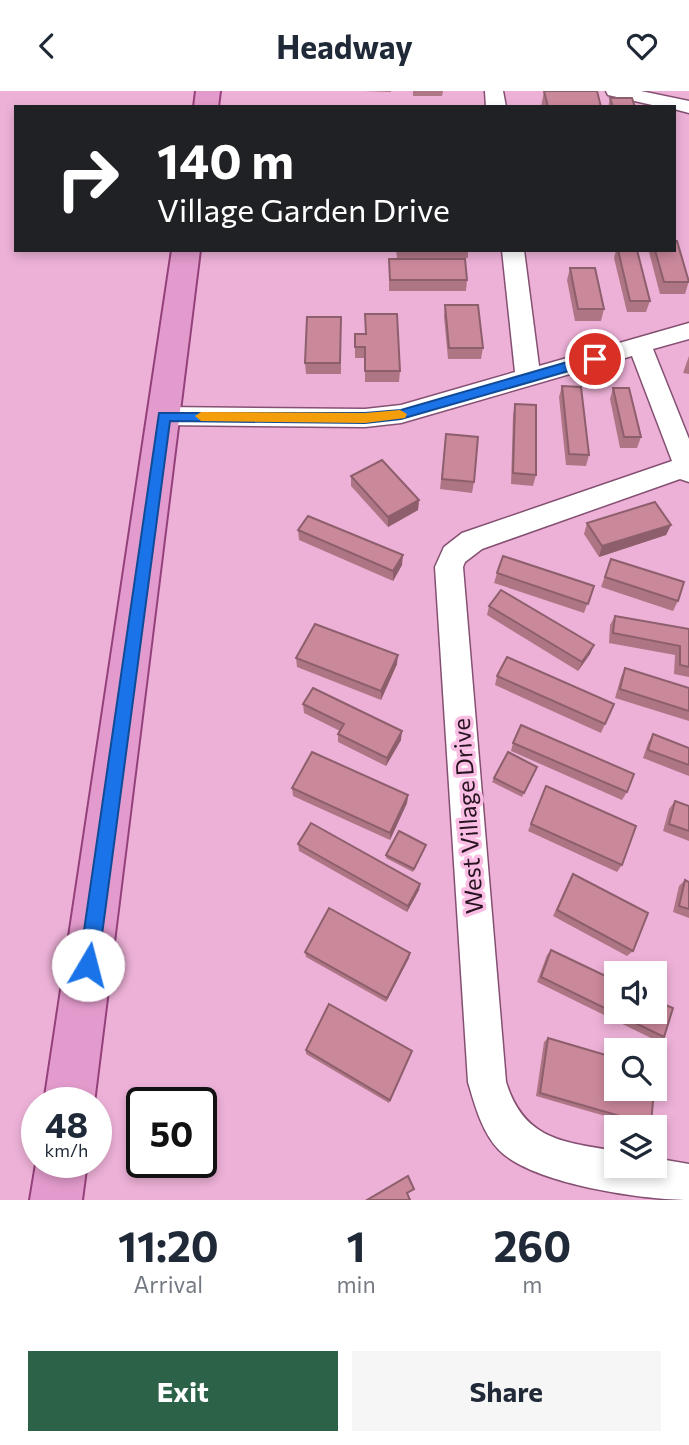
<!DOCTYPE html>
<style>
:root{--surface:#fff;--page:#f6f6f7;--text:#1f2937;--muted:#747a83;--accent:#2c6248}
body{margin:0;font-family:Commissioner,sans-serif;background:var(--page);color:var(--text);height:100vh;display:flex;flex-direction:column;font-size:26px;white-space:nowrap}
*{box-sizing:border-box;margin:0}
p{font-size:23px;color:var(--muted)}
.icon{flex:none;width:38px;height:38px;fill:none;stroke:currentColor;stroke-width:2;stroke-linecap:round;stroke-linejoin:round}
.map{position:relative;height:1109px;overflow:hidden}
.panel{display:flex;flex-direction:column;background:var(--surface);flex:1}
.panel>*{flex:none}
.top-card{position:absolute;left:14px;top:14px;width:662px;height:147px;border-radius:0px;box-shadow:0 4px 10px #0003;background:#202124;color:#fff;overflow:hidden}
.buttons{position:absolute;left:604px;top:870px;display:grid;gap:14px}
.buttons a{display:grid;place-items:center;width:63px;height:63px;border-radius:0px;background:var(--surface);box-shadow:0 4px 10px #0003;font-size:35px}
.speed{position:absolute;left:21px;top:996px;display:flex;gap:14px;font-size:35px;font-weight:700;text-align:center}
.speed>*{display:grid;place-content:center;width:91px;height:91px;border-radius:50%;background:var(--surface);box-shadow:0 4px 10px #0003;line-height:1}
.speed small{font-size:18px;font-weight:400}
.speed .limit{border:4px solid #111;border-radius:10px;background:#fff;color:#111}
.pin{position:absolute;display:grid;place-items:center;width:60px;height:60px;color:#fff;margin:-30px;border:4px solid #fff;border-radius:50%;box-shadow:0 2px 7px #0007}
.me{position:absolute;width:77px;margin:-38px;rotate:8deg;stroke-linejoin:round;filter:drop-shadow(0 0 5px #0008)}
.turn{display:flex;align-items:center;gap:24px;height:147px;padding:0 28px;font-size:32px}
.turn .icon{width:91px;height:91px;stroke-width:2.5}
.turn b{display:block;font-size:49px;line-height:60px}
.eta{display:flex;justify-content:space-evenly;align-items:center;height:119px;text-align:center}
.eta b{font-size:42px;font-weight:700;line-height:49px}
.primary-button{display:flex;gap:14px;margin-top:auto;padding:14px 28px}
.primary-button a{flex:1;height:80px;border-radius:0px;background:var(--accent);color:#fff;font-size:28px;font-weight:700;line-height:80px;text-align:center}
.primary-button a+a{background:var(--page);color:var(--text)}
header{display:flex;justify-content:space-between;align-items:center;height:91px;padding:0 28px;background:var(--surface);font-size:32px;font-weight:700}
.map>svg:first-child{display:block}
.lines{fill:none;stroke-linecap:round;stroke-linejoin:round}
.minor-casing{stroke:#845072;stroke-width:3}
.major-casing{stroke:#94407a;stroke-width:4}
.minor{fill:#fff;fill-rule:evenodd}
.major{fill:#e29bcc;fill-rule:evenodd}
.wall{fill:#ae7585}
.shaded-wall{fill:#8d5f6c}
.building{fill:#ca889b;stroke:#8d5f6c;stroke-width:2}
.route{fill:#1a73e8;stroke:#114b97;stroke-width:2}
.slow{fill:#f59e0b}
.labels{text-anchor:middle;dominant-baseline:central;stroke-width:7;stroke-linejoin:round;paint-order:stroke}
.street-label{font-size:24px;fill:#281321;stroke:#fabee4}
</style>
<header><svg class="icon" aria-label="back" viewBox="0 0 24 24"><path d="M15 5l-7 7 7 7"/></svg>Headway<svg class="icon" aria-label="heart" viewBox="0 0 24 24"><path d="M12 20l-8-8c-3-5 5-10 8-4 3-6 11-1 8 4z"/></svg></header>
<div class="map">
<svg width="689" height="1109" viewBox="0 0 689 1109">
<rect width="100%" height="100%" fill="#edb1d7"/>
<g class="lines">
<g class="minor-casing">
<g id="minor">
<path d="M485 0H503L506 16H486Z"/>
<path d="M606 0H641L689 10V22L674 18V16H661L608 4Z"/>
<path d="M502 159H524L539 275 689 232V248L653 258 689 348V391L680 388 482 458 465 471 463 476 506 991C524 1049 563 1051 616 1060V1074H654V1067L689 1073V1109C643 1109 532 1093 499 1059 482 1041 475 1015 468 991L435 476 444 456 462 442 672 370 632 265 401 332 365 336 164 334 155 331 151 325 155 319 164 316 365 318 401 314 515 281Z"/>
</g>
</g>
<g class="major-casing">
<g id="major">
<path d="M196 0H220L218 16H194Z"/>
<path d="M172 159H200L94 1012H44Z"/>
<path d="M37 1067V1071H87L82 1109H30Z"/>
</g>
</g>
<use href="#minor" class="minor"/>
<use href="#major" class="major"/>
</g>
<g class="wall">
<path d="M364 0H391V1Z"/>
<path d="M413 0H443L442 5H413Z"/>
<path d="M544 0 601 16H541Z"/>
<path d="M610 7 635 16H608Z"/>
<path d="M396 159H468V167H397Z"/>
<path d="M616 159H637L650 210 646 221H627L614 167Z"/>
<path d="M649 159H674L689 190 685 203H660L649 161Z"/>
<path d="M389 168 467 189 466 200H389Z"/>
<path d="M570 177 604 218 601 230H575L567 189Z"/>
<path d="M445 214 483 257 481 268H448L444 225Z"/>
<path d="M341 226V283H306L305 272Z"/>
<path d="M355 243 400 280 399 291H365V267H355Z"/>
<path d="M689 265V283L683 282Z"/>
<path d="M562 295 589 364 586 375 566 374 559 306Z"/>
<path d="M613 297 641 346 637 357H620L610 308Z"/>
<path d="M515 313 536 384 533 395 511 393 513 324Z"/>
<path d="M446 343 474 391 472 402 440 398Z"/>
<path d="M351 385 419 409 418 419 388 436 351 395Z"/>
<path d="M587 432 671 434 666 444 599 466 584 443Z"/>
<path d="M298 439 402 474 393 490 299 449Z"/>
<path d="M611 468 678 510 673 520 601 496Z"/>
<path d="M497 482 594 495 584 522 494 492Z"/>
<path d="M489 515 594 554 590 563 578 580 487 524Z"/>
<path d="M615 525 689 538V586L674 583 675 564 609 552 610 534Z"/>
<path d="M296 567 397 573 381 609 297 576Z"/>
<path d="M625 577 689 597V630L615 607 621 586Z"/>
<path d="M497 585 605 633 601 642 495 594Z"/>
<path d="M303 613 401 649 386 675 338 651V643L340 640 304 622Z"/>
<path d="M653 643 689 657V685L643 667 648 652Z"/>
<path d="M513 652 627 701 622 709 511 660Z"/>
<path d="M537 676 522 706 492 691 494 687Z"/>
<path d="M546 695 622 774 617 781 528 740Z"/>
<path d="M292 697 408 704 407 712 390 749 293 705Z"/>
<path d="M675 710 689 715V750L663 740 669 718Z"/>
<path d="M298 753 420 793 419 799 407 821 299 760Z"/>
<path d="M426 754 413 781 386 767V764Z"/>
<path d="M573 783 633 860 627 865 553 825 569 790Z"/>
<path d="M685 789 689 791V827L673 821 679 795Z"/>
<path d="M551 859 664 946 657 950 537 891 547 864Z"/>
<path d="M305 861 409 867 386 911 306 866Z"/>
<path d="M548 947 651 1034 643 1036 536 1005 544 951Z"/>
<path d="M306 959 412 960 389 1012 306 963Z"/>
</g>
<g class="shaded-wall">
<path d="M419 409 418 419 388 436V426Z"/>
<path d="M671 434 666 444 599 466 602 455Z"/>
<path d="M403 464 402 474 393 490V480Z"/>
<path d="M594 554 590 563 578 580 582 571Z"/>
<path d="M398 564 397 573 381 609V600Z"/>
<path d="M402 640 401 649 386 675 387 667Z"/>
<path d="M408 704 407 712 390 749V742Z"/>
<path d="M420 793 419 799 407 821 408 815Z"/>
<path d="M410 862 409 867 386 911 387 907Z"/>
</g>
<g class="building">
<path d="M544 0H597L601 16H548Z"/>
<path d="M610 7H632L635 16H613Z"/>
<path d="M674 150H677L689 191H664L655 159H674Z"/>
<path d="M618 159H637L650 210H630Z"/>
<path d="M389 168H465L467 189H390Z"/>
<path d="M570 177H595L604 218H578Z"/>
<path d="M445 214H478L483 257H449Z"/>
<path d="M365 223H397L400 280H365V256H355V243H366Z"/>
<path d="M307 226H341L340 272H305Z"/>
<path d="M562 295 581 296 589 364 569 363Z"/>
<path d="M613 297H629L641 346H624Z"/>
<path d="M515 313 536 314V384L513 382Z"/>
<path d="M446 343 478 346 474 391 442 388Z"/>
<path d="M382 369 419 409 388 426 351 385Z"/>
<path d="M655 411 671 434 602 455 587 432Z"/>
<path d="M308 425 403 464 393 480 298 439Z"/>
<path d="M503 465 594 495 588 513 497 482Z"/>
<path d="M611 468 684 491 678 510 605 486Z"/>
<path d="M501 499 594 554 582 571 489 515Z"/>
<path d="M615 525 689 538V576L680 574V555L613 542Z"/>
<path d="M315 533 398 564 381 600 296 567Z"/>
<path d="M507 566 614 613 605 633 497 585Z"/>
<path d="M625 577 689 597V620L620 598Z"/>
<path d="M313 597 402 640 387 667 338 643 344 633 303 613Z"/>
<path d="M521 634 634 683 627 701 513 652Z"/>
<path d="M653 643 689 657V674L648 659Z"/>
<path d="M312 661 408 704 390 742 292 697Z"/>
<path d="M508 661 537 676 524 702 494 687Z"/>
<path d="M546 695 636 735 622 774 531 733Z"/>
<path d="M675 710 689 715V740L669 733Z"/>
<path d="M311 732 420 793 408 815 298 753Z"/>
<path d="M399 740 426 754 414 778 386 764Z"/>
<path d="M573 783 648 822 633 860 557 819Z"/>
<path d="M685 789 689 791V818L679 815Z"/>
<path d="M329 817 410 862 387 907 305 861Z"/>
<path d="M551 859 616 890V920H654V909L673 917 664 946 541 886Z"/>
<path d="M329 913 412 960 390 1009 306 959Z"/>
<path d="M548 947 616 967V998H654L651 1034 540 1002Z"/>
<path d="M408 1085 414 1098 407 1102 410 1109H367Z"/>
</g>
<path class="route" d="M595 263 600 265V271L401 328 365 332 170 330 98 874 95 881 88 884 82 881 79 874 159 322H365L401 319Z"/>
<path class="slow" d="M400 319 407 323 405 327 365 332 201 330 195 325 201 321 365 322Z"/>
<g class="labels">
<g class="street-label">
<text transform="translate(467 725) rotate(-94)">West Village Drive</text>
</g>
</g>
</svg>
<div class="buttons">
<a><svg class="icon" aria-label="sound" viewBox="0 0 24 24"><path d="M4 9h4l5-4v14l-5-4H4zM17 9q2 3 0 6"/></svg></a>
<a><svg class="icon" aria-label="search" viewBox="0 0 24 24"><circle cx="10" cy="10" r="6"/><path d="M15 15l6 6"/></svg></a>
<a><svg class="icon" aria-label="layers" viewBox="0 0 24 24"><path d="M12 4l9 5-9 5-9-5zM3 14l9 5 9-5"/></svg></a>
</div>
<div class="speed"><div>48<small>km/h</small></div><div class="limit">50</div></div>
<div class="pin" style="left:595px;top:268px;background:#d93025"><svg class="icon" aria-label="arrive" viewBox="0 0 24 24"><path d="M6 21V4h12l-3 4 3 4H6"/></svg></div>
<svg class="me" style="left:88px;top:874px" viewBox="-20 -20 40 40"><circle r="19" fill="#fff"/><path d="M0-13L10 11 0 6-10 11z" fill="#1a73e8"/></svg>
<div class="top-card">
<div class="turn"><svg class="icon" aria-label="right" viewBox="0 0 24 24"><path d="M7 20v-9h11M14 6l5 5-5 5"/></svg><div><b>140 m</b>Village Garden Drive</div></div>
</div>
</div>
<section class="panel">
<div class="eta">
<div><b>11:20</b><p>Arrival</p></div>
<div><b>1</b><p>min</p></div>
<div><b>260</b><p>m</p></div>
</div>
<div class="primary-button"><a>Exit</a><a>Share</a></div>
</section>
